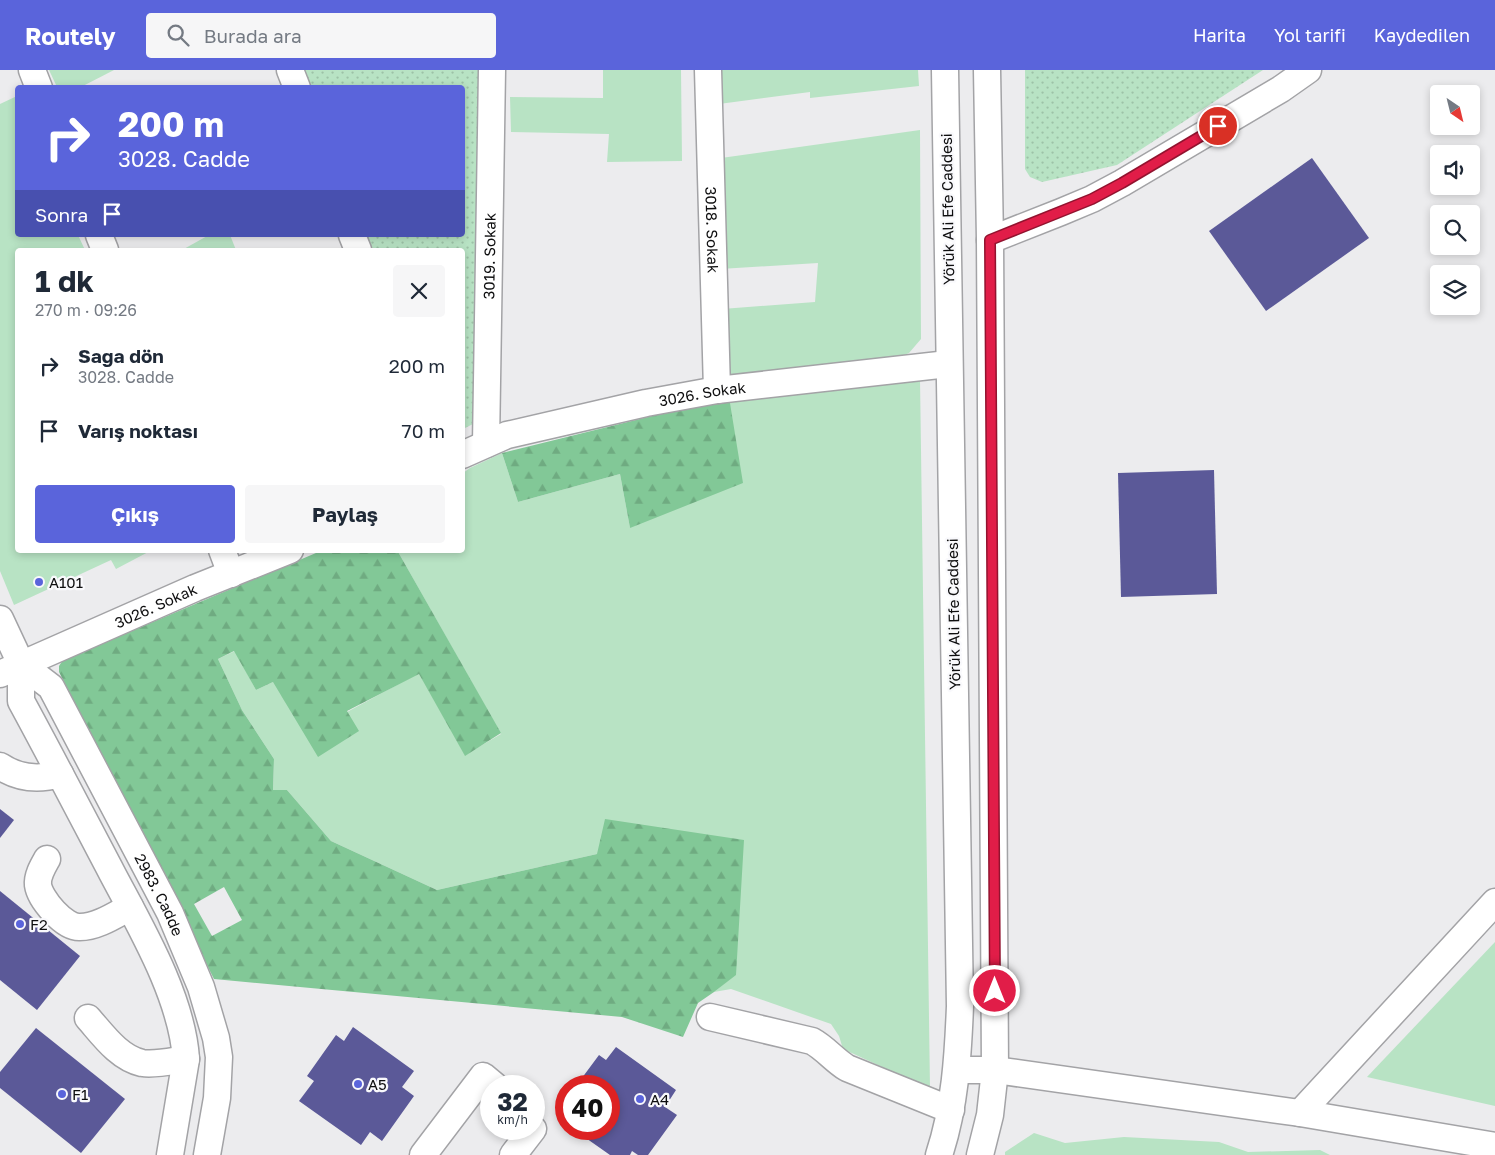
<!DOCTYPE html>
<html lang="tr">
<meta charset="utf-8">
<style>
:root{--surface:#fff;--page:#f6f6f7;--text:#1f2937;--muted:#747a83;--accent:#5a64db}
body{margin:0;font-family:"Golos Text",sans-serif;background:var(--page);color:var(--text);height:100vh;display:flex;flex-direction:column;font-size:19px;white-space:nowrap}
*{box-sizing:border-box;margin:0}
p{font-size:16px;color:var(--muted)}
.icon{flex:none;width:28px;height:28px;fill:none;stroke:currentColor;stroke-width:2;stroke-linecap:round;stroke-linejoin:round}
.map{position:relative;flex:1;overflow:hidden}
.sheet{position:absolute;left:15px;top:178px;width:450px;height:305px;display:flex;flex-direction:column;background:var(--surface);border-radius:5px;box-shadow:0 2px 8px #0003}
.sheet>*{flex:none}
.banner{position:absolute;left:15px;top:15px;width:450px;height:152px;border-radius:5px;box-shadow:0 2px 8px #0003;background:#5a64db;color:#fff;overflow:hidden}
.needle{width:32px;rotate:145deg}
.tools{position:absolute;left:1430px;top:15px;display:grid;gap:10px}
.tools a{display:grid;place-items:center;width:50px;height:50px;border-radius:5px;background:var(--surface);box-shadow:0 2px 8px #0003;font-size:25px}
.speed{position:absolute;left:480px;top:1005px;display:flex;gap:10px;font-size:25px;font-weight:700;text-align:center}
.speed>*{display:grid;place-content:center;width:65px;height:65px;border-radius:50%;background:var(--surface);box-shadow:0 2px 8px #0003;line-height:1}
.speed small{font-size:12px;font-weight:400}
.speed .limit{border:8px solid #d22;background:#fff;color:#111}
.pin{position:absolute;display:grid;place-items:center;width:42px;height:42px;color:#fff;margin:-21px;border:2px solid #fff;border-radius:50%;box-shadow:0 1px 5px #0007}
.me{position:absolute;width:55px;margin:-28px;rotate:0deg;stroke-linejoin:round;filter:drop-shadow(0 0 4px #0008)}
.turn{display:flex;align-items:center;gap:18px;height:105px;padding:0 20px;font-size:22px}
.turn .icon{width:65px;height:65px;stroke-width:2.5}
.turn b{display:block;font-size:35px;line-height:42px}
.then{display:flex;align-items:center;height:48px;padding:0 20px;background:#0003;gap:10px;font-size:19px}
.round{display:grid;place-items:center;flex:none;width:52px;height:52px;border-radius:5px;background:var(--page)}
.headline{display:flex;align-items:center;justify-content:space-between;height:85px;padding:0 20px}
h1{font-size:30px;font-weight:700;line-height:38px}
.button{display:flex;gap:10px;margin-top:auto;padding:10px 20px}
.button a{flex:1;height:58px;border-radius:5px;background:var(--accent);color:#fff;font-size:20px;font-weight:700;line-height:58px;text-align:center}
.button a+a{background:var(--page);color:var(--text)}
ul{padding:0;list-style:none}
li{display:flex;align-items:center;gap:15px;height:65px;padding:0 20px}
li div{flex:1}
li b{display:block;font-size:19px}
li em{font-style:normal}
header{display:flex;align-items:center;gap:30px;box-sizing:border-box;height:70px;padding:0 25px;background:var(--accent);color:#fff}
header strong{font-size:24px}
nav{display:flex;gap:28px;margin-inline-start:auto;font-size:18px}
.search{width:350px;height:45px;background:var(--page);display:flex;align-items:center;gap:12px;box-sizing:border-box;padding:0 18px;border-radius:5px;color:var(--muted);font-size:19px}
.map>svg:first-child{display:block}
.green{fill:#b8e3c4}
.forest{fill:url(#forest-firs);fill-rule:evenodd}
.park{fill:url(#park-dots)}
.building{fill:#5b5998}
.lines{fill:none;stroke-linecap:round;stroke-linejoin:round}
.minor-casing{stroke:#a3a3a6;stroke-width:29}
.minor{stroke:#fff;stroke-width:26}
.route-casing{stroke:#92132f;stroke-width:12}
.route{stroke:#e11d48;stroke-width:9}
.poi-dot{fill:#5a64db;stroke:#f9f9fc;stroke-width:2}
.labels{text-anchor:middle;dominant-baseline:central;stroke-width:4.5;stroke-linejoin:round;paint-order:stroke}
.street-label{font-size:15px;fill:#0e0e0f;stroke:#f9f9fc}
.poi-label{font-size:15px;fill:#0e0e0f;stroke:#f9f9fc;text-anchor:start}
</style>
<header>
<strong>Routely</strong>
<div class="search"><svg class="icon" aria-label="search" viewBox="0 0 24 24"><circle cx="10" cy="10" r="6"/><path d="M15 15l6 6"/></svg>Burada ara</div>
<nav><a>Harita</a><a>Yol tarifi</a><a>Kaydedilen</a></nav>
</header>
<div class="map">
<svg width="1495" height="1085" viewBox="0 0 1495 1085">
<defs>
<pattern id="forest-firs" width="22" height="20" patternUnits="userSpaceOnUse" patternTransform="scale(1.25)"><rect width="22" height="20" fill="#82c897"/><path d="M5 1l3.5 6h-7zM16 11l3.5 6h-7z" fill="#6fab81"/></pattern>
<pattern id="park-dots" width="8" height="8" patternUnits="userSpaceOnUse" patternTransform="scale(1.25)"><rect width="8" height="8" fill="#b8e3c4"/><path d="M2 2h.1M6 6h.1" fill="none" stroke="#9dc2a7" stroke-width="1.8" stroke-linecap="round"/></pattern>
</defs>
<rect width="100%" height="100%" fill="#ececee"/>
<g class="green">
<path d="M49 0H114L81 17H57Z"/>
<path d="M603 0H681L682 91 607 92 609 64 511 62 510 27 603 28Z"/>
<path d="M718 0H918L919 16 810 28V22L719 34Z"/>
<path d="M17 26 18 165H78L85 180H18V480H152L116 499 111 490 14 535 0 501V34Z"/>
<path d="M920 60 921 269 909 283 892 290 731 309 724 302 722 239 815 232 818 193 720 199 721 88Z"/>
<path d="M209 165H230L236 180H182Z"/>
<path d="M920 309 930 1019 843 979 839 966 831 954 731 919 714 922 736 904 597 784 437 820 331 771 287 720H273L274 689 242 640 218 589 235 581 256 620 273 612 347 642 419 603 465 685 501 664 397 480H462L463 403 470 398 502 383 518 432 620 404 630 458 729 327Z"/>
<path d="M1495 872V1036L1367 1007Z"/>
<path d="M1034 1063 1065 1073 1124 1067 1219 1072 1248 1082 1320 1080 1330 1085H1005V1082Z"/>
</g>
<g class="forest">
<path d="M729 327 743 413 630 458 620 404 518 432 502 383Z"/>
<path d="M323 480H397L501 663 465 686 419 604 347 641 359 661 318 687 273 612 256 620 234 581 218 589 242 640 274 689 273 720H287L331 771 437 820 597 784 605 749 744 770 736 905 714 922 698 933 683 967 622 947 214 909 59 602V596L63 590ZM224 817 242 850 212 866 194 834Z"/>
</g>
<g class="park">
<path d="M304 0H482L473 354 463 359 462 180H368L363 165H462V18L311 17Z"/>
<path d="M1025 0H1263L1117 95 1042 112 1030 107 1025 99Z"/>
</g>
<g class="building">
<path d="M1312 88 1369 168 1266 241 1209 161Z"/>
<path d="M1214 400 1217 524 1121 527 1118 403Z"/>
<path d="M0 739 14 750 0 768Z"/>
<path d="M0 821 80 886 37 940 0 910Z"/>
<path d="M353 957 414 1001 402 1017 414 1026 382 1071 370 1062 361 1075 299 1031 314 1011 307 1006 336 965 344 971Z"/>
<path d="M36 958 125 1029 81 1083 0 1018V1002Z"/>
<path d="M616 977 676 1020 665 1037 677 1045 648 1085H638L632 1081 630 1085H610L573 1059H609V1016H576L599 985 606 990Z"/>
</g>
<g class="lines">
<g class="minor-casing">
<g id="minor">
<path d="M32 0 39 18"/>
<path d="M290 0 297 18"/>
<path id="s1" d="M708 0 717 320"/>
<path d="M99 165 105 180"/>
<path d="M352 165 358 180"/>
<path d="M990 170 1061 142 1092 129 1122 113 1281 19 1308 0"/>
<path id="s2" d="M486 374 492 0"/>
<path id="s3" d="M462 385 507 365 646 333 717 320 948 294"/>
<path d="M222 480 231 504"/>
<path d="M0 549 21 594V631C52 688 82 746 112 803 141 858 182 927 186 989L170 1085"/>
<path id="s4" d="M21 594 51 617 170 843 201 917 216 968 219 987 217 1028 207 1085"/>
<path id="s5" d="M0 604 195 518 290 480"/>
<path d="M0 696C19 709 39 710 60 704"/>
<path d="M47 789C43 796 37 806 38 815 40 829 64 858 80 857 97 857 115 845 130 837"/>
<path d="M710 947 812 971C825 978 834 990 847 998L951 1040"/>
<path d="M88 948C103 965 119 988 142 993 156 995 172 991 186 989"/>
<path d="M957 1000H995L1300 1043 1495 1076"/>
<path d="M1300 1043 1495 832"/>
<path d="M423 1085 483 1006 495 1016"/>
<path d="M513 1085 533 1059"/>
<path d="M939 1085C955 1037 958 986 960 936L945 0"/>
<path d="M980 1085 990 1045 995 1000 990 170 987 0"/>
</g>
</g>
<use href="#minor" class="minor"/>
</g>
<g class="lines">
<g class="route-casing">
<path id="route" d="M995 921 990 170 1092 129 1122 113 1218 56"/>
</g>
<use href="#route" class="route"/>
</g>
<g class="poi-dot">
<circle cx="39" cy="512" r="5"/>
<circle cx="20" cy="854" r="5"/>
<circle cx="358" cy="1014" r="5"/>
<circle cx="62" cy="1024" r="5"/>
<circle cx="640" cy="1029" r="5"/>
</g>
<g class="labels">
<g class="street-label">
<text transform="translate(947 139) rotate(-91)">Yörük Ali Efe Caddesi</text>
<text stroke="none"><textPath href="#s1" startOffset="160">3018. Sokak</textPath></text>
<text stroke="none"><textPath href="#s2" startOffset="188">3019. Sokak</textPath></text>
<text stroke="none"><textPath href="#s3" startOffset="249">3026. Sokak</textPath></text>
<text stroke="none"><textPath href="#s5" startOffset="170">3026. Sokak</textPath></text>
<text transform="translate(953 544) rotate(-91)">Yörük Ali Efe Caddesi</text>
<text stroke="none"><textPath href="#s4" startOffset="272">2983. Cadde</textPath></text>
</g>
<g class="poi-label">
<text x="49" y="512">A101</text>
<text x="30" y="854">F2</text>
<text x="368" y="1014">A5</text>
<text x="72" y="1024">F1</text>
<text x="650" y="1029">A4</text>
</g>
</g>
</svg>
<div class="tools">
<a><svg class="needle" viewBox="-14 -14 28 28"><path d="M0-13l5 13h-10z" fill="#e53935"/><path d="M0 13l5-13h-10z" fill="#747a83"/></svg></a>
<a><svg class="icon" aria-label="sound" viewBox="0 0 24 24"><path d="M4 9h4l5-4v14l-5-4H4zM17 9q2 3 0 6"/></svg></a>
<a><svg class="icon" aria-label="search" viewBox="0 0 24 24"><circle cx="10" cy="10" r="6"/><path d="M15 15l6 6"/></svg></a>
<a><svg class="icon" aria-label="layers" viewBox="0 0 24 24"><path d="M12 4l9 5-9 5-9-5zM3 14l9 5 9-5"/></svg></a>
</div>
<div class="speed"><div>32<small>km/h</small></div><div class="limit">40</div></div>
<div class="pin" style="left:1218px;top:56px;background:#d93025"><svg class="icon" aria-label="arrive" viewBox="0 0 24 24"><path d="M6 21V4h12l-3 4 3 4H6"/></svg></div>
<svg class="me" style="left:995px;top:921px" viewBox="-20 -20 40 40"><circle r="17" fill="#e11d48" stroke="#fff" stroke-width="3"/><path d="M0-11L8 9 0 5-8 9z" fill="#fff"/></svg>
<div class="banner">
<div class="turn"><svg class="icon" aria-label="right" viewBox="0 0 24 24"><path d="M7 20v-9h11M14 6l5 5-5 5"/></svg><div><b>200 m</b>3028. Cadde</div></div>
<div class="then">Sonra<svg class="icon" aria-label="arrive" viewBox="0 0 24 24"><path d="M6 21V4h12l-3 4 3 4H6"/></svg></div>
</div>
<section class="sheet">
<div class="headline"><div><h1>1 dk</h1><p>270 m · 09:26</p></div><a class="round"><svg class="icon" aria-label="close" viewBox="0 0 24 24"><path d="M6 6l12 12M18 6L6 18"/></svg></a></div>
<ul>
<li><svg class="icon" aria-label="right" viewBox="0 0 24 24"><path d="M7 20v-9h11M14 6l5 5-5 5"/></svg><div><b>Sağa dön</b><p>3028. Cadde</p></div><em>200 m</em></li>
<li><svg class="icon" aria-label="arrive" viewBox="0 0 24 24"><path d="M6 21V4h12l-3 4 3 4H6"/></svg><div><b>Varış noktası</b></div><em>70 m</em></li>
</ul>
<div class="button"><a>Çıkış</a><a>Paylaş</a></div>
</section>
</div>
